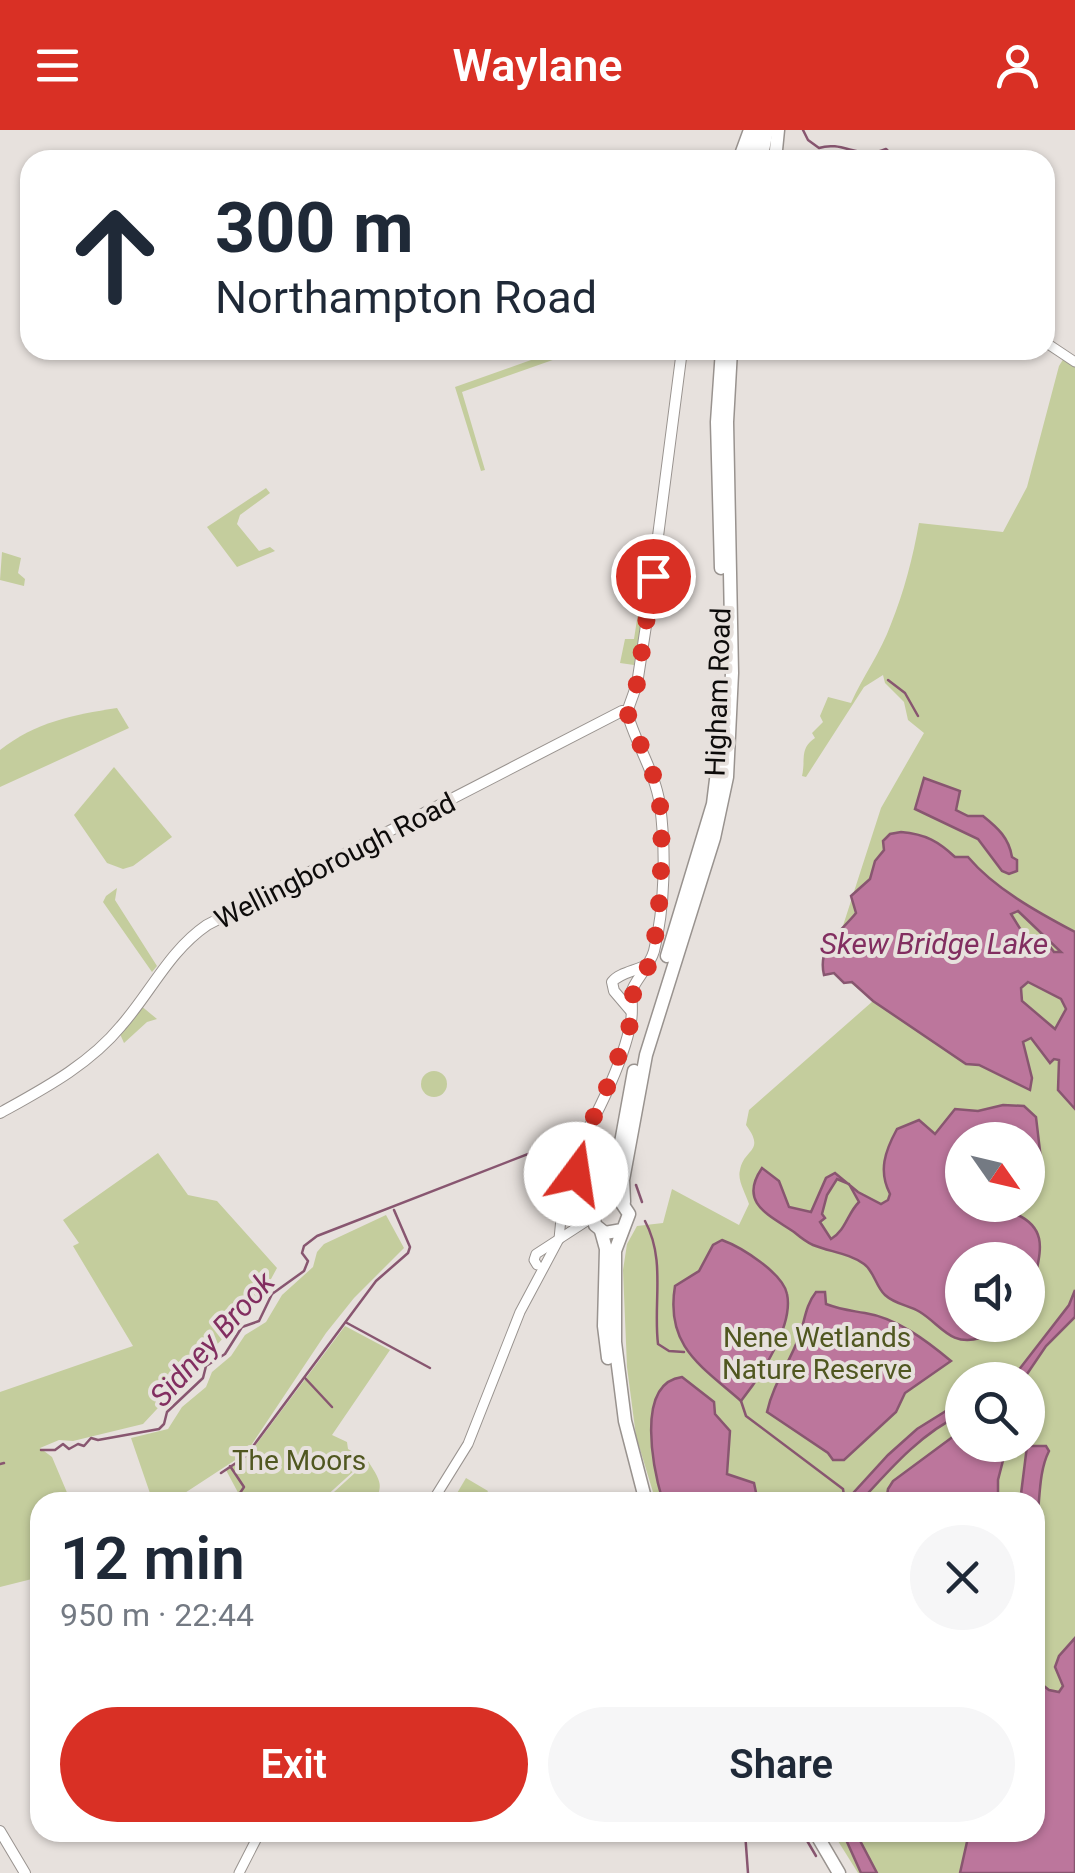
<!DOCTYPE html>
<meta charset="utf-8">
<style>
:root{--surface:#fff;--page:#f6f6f7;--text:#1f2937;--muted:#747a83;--accent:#d93025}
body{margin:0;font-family:Roboto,sans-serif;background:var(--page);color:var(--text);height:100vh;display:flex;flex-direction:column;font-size:38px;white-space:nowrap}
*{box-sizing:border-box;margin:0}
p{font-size:32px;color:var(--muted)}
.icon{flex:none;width:55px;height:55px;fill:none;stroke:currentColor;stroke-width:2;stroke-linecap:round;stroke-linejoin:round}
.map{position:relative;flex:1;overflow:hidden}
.sheet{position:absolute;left:30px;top:1362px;width:1015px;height:350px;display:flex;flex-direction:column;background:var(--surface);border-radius:30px;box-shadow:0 2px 8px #0004}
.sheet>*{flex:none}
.guide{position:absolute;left:20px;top:20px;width:1035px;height:210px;border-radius:30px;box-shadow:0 2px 8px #0004;background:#fff;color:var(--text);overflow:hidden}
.needle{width:65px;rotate:124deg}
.buttons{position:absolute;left:945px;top:992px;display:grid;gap:20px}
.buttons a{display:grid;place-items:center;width:100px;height:100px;border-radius:50%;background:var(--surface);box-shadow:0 2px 8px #0004;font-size:50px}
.pin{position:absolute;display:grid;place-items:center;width:85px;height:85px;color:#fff;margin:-42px;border:5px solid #fff;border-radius:50%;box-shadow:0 2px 10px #0007}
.me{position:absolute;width:110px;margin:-55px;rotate:14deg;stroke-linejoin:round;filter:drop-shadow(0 0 8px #0008)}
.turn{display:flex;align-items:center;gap:35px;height:210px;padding:0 30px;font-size:45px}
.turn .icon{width:130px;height:130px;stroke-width:2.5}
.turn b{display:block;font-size:70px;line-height:85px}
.round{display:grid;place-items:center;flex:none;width:105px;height:105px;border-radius:52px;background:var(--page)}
.summary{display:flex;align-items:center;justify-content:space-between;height:170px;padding:0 30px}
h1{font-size:60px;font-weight:600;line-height:75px}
.button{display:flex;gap:20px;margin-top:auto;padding:20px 30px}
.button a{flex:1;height:115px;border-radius:60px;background:var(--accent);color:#fff;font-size:40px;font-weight:600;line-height:115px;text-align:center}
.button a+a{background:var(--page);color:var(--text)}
header{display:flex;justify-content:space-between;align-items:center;height:130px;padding:0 30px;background:var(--accent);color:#fff;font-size:45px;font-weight:600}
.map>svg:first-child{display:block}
.green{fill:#c4cd9d;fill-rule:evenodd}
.water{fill:#bc769c;stroke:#885670;stroke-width:2.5;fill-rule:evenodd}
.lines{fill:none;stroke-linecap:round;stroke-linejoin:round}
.stream{stroke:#885670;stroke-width:2.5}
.secondary-casing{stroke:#99938f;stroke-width:11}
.primary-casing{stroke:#99938f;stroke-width:12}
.highway-casing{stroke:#99938f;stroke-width:15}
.secondary{stroke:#fff;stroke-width:9}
.primary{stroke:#fff;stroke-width:10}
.highway{stroke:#fff;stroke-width:12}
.route{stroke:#d93025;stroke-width:18;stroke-dasharray:0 32.4}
.labels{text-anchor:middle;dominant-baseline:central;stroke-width:8;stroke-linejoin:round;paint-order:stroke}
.street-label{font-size:28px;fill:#0d0b0a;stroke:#e7e1dd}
.park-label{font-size:28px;fill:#505720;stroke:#e7e1dd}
.water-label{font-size:30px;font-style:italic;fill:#822e60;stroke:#e7e1dd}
</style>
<header><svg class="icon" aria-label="menu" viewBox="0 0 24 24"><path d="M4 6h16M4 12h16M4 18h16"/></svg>Waylane<svg class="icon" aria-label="person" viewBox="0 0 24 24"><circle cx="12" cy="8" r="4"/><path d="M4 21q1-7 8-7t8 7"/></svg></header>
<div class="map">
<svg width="1075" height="1743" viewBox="0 0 1075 1743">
<rect width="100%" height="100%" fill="#e7e1dd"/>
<g class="green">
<path d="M559 220H581L462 262 485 340 481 341 455 257Z"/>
<path d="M1064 228 1075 235V1743H858L833 1703 1035 1702V1372H656L636 1306 627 1237 623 1140 627 1114 637 1096 663 1093 672 1059 739 1095 749 1074C746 1064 737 1050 740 1040 744 1018 766 1022 746 995L749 980 873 871 830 836 881 678 924 603 908 590 904 572 885 553 883 545 864 557 806 647 802 646C806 629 799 619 815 608L812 603 823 592 820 586 828 567 851 573C863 546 881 522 891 494 904 462 913 427 919 393L1003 402 1027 357 1059 236ZM962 1010H1028V1075H962ZM962 1130H1028V1195H962ZM962 1250H1028V1315H962Z"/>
<path d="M266 358 270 363 240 385 237 394 259 421 270 417 275 421 237 437 207 397Z"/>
<path d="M2 422 21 428 18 443 25 449 24 456 0 450Z"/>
<path d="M642 457H647L634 535 620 533 625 509H634Z"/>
<path d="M117 578 129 598 0 657V620C36 592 72 585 117 578Z"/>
<path d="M114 637 172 707 133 736 123 739 107 733 74 685Z"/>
<path d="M117 758 115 770 157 836 152 842 103 772 106 766Z"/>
<path d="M140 875 157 889 147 892 124 913 120 904Z"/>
<circle cx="434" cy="954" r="13"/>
<path d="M158 1023 188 1065 217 1071 277 1138 259 1171 233 1182 239 1191 143 1294 73 1311 59 1310 40 1318 52 1327 71 1372H40V1447L0 1457V1262L133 1216 73 1116 79 1113 63 1090Z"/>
<path d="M386 1085 404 1118 354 1168 326 1203 246 1323 171 1372H153L131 1308 168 1299 182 1277 206 1257 212 1242 231 1226 245 1205 266 1192 282 1165 313 1137 317 1122 324 1114Z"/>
<path d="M345 1196 390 1220 332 1305 347 1312 348 1319 366 1330 323 1369 313 1372H243L226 1340 246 1328Z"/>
<path d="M368 1331C379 1349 385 1355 374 1372H323Z"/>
<path d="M466 1348 488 1361 482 1372 453 1370Z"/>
</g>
<g class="water">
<path d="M924 648 960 661 956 680 968 686H983C998 698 1009 708 1012 727L1017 730V741L1009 744 1002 741 978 709 915 679Z"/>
<path d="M901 702C926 704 939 712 955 727H968C994 758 1037 782 1075 802V979L1058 960 1059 930 1054 929 1050 933 1031 908 1023 912 1032 948 1030 960 979 935 966 934 873 871 852 852 844 853 834 843 824 845C817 816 840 803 856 783L851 766 870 749 875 731 884 720 883 711 890 704ZM1018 781 1061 822H1054L1048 814 1024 805 1011 784ZM1028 852 1061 869 1066 879 1055 899 1022 871 1021 858Z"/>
<path d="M1003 975 1024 976 1036 987 1042 1038 1035 1054 1028 1062V1010H962V1075H1015L1016 1084C1055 1102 1035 1131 1033 1165L1028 1169V1130H962V1195H970L980 1208C951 1217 941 1195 920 1182 909 1175 896 1175 885 1165 876 1157 874 1141 864 1134 849 1123 830 1122 813 1115 806 1112 800 1107 794 1102 769 1085 738 1073 762 1038L779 1051 789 1077 811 1082 826 1048 835 1043 858 1062 881 1074 888 1070 890 1064C878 1041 885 1021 897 999L919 990 935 1004 955 979 978 981ZM837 1049 849 1054 859 1072C847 1084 846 1100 831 1109L820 1092 825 1088 822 1084 827 1065Z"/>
<path d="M722 1110C741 1117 783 1143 787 1164 794 1196 760 1247 741 1271 701 1236 665 1216 675 1156L699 1141 713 1115Z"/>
<path d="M1075 1160V1187L1046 1216 1023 1250H1011L1069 1175Z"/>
<path d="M816 1162H825L826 1174C842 1180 848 1180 865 1183 897 1188 927 1211 951 1231L905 1263 896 1282 844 1330H833L828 1323 767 1282C773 1254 789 1234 799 1207 805 1191 805 1176 816 1162Z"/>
<path d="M682 1247 714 1272 715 1284 730 1301 727 1344 754 1353 758 1372H663C654 1342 634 1253 682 1247Z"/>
<path d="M962 1271V1284C921 1303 890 1339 860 1372H845L888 1325 917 1299Z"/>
<path d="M962 1300V1315H1007L998 1350V1372H886L888 1359 893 1351Z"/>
<path d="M1027 1316H1046L1049 1321C1037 1345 1041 1376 1035 1402V1372H1020Z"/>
<path d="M1075 1508V1743H960L969 1703 1035 1702V1549L1049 1560 1059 1562 1063 1556 1055 1537 1059 1526Z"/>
<path d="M843 1703H856L877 1743H861Z"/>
</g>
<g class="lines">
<g class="stream">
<path d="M803 0 808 10 819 18C843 10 860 31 886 19L897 30H941"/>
<path d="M888 550 905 563 918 586"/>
<path d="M579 1020 609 1041"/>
<path d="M636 1055 642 1072"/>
<path d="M645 1091C666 1130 653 1172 658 1214L669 1221 684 1222"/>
<path d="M347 1193 430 1238"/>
<path d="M305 1248 332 1277"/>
<path d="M741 1271 746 1286 843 1359 845 1372"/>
<path d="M41 1320H55L63 1314 69 1319 78 1314 84 1316 91 1308 98 1310 159 1299 164 1294 167 1282 203 1248 206 1236 225 1224 242 1197 259 1191 272 1164 304 1141 308 1131 302 1123 304 1116 317 1106 546 1017"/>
<path d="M0 1334 4 1333"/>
<path d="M230 1336 244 1357 238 1366 241 1372"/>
<path d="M221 1343 245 1327 376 1151 408 1123 410 1117 394 1080"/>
<path d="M745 1702 748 1743"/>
<path d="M802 1702 816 1726"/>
</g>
<g class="secondary-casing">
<g id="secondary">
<path d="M1045 212 1075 232"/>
<path d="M559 1109 563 1068 577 1044"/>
<path d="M537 1135 534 1130 536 1124 593 1087"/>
<path d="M432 1372 468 1314 520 1182 559 1109"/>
<path d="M239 1743 260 1702"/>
</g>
</g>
<g class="primary-casing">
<g id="primary">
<path d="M627 582 637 554 649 476 682 220"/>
<path d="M631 881 614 861 612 852C620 842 637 841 648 834"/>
<path d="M0 983C43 959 89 935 121 896 151 862 169 821 207 795L622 581 627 582"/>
<path d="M570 1025 593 1085"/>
<path d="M565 1028C591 1007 625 926 631 891 633 881 631 871 632 861 633 853 650 836 654 821 665 777 666 720 660 675 655 641 635 613 627 582"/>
<path d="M0 1701 25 1743"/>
</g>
</g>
<g class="highway-casing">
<g id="highway">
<path d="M739 30 750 0"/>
<path d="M752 30 758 0"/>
<path d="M761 30 767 0"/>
<path d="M775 30 778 0"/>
<path d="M721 438 717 292 722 220"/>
<path d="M667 826 713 674 723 593"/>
<path d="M604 1069 614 1051 634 941"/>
<path d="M624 1072 623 1050 646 925 714 708 727 647 732 543 727 292 731 220"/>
<path d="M622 1100 605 1103 595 1095 593 1080 601 1070 619 1069 629 1084 615 1121V1212L625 1291 646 1372"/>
<path d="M601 1101 606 1119 604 1196 608 1228"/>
<path d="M815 1702 839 1743"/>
</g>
</g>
<use href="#secondary" class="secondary"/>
<use href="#primary" class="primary"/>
<use href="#highway" class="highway"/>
</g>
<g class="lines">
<path class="route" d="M576 1044 571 1021 599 979 630 895 634 855 647 840 658 794 662 721 660 674 656 652 627 582 637 554 653 446"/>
</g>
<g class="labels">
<g class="street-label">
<text transform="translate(718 562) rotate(-88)">Higham Road</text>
<text transform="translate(335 731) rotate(-27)">Wellingborough Road</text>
</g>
<g class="park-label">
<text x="817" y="1207">Nene Wetlands<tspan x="817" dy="32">Nature Reserve</tspan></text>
<text x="299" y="1330">The Moors</text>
</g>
<g class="water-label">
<text x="934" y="813">Skew Bridge Lake</text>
<text transform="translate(212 1209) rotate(-48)">Sidney Brook</text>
</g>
</g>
</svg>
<div class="buttons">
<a><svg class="needle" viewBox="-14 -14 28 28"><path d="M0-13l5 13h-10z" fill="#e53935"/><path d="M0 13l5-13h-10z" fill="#747a83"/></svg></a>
<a><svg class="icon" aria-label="sound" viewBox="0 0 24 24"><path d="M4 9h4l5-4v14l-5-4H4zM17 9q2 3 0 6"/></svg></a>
<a><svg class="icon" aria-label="search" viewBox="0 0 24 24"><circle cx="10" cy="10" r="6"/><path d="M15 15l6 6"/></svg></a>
</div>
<div class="pin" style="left:653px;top:446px;background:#d93025"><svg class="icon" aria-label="arrive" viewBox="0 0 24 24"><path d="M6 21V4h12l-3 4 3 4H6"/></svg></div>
<svg class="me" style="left:576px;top:1044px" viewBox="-20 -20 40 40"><circle r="19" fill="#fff"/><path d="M0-13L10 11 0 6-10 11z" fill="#d93025"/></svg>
<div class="guide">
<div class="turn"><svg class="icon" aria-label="ahead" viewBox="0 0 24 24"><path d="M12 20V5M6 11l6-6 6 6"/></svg><div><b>300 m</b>Northampton Road</div></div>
</div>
<section class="sheet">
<div class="summary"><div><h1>12 min</h1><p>950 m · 22:44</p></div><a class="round"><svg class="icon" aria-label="close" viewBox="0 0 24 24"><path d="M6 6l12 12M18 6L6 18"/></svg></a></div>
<div class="button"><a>Exit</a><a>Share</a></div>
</section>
</div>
